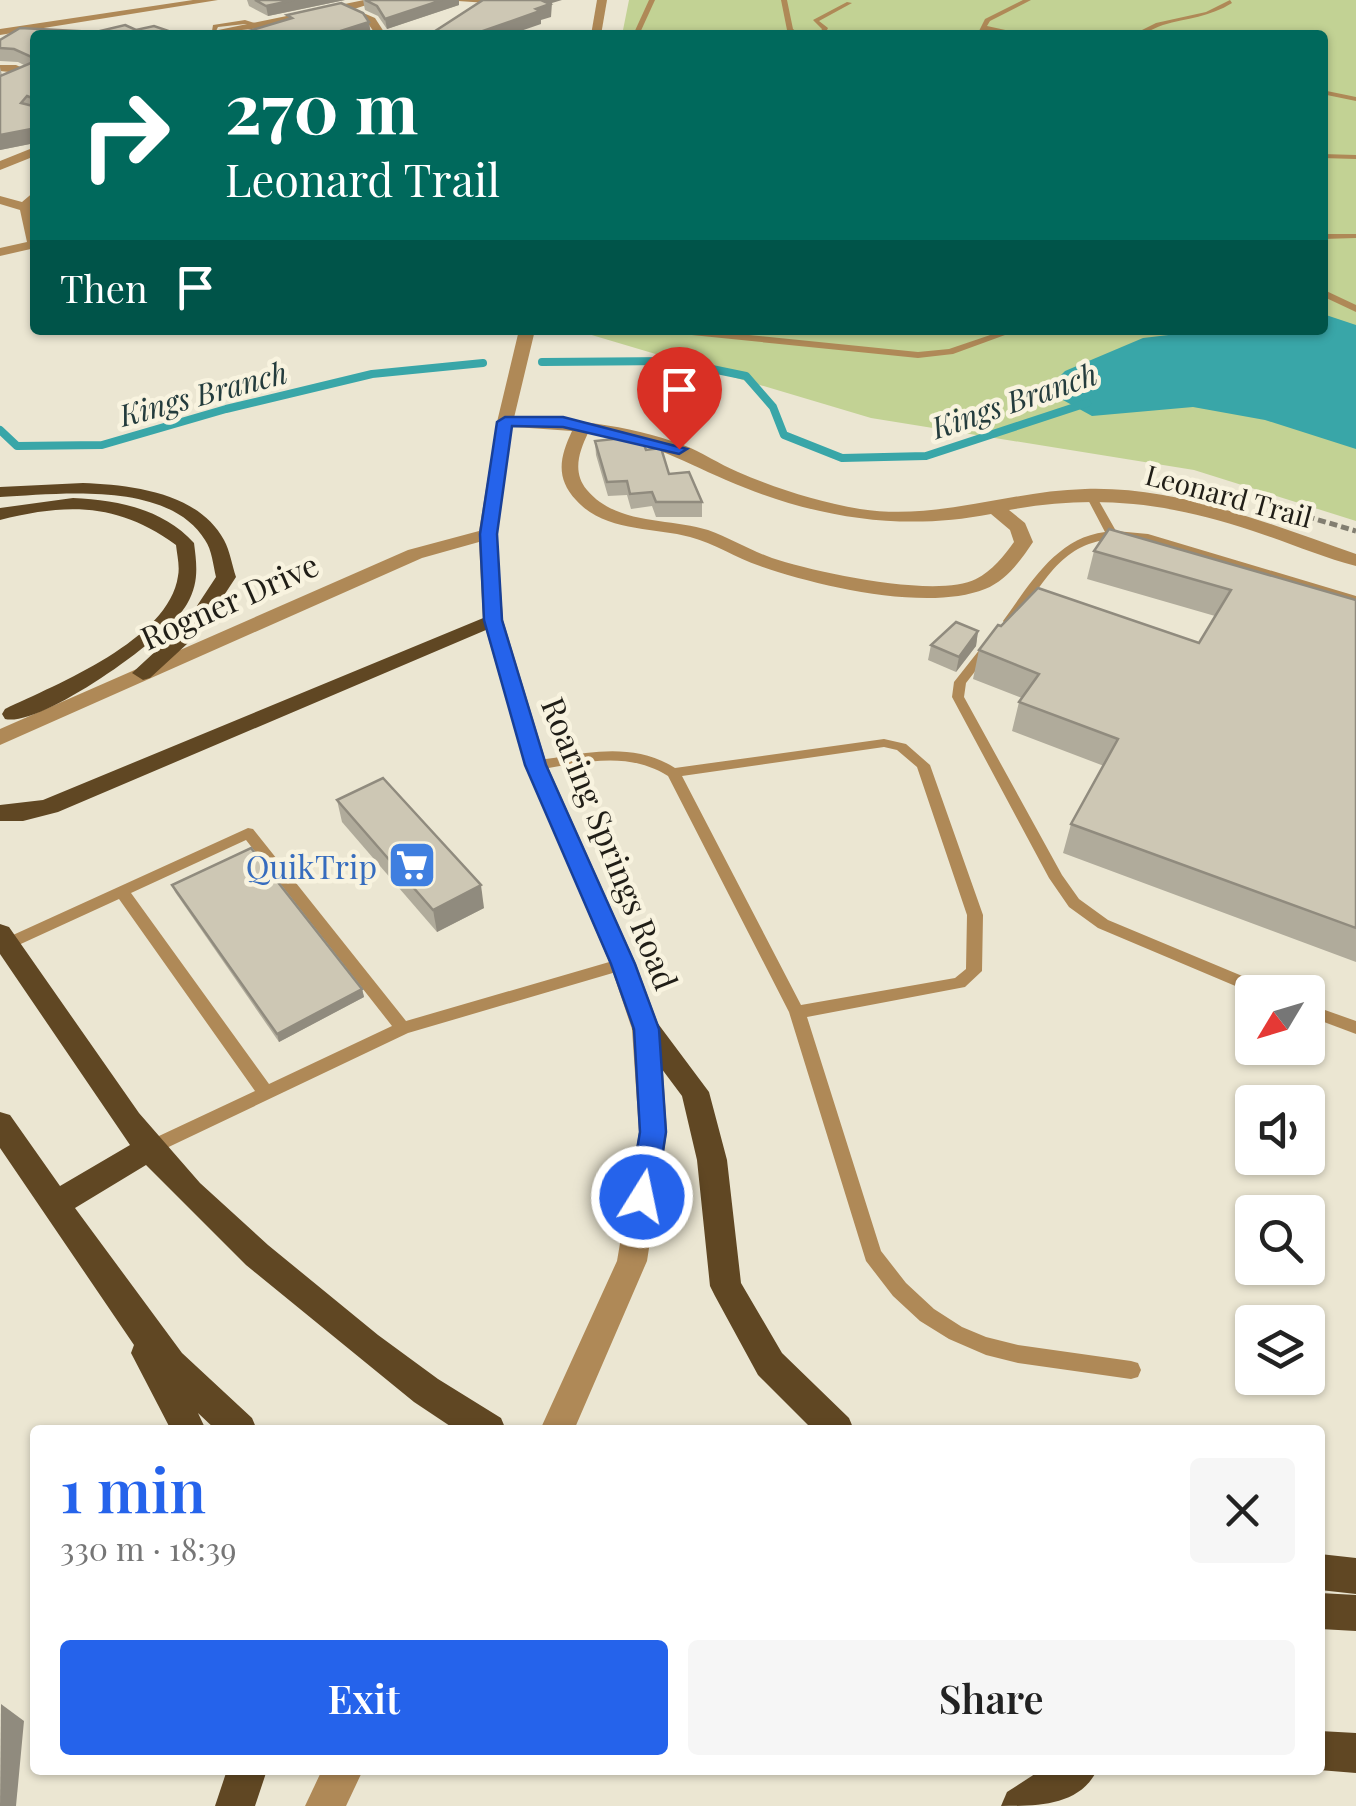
<!DOCTYPE html>
<meta charset="utf-8">
<style>
:root{--surface:#fff;--page:#f6f6f6;--text:#222;--muted:#767676;--accent:#2563eb}
body{margin:0;font-family:"Playfair Display",serif;background:var(--page);color:var(--text);height:100vh;display:flex;flex-direction:column;font-size:38px;white-space:nowrap}
*{box-sizing:border-box;margin:0}
p{font-size:32px;color:var(--muted)}
.icon{flex:none;width:55px;height:55px;fill:none;stroke:currentColor;stroke-width:2;stroke-linecap:round;stroke-linejoin:round}
.map{position:relative;flex:1;overflow:hidden}
.panel{position:absolute;left:30px;top:1425px;width:1295px;height:350px;display:flex;flex-direction:column;background:var(--surface);border-radius:10px;box-shadow:0 2px 8px #0004}
.panel>*{flex:none}
.guide{position:absolute;left:30px;top:30px;width:1298px;height:305px;border-radius:10px;box-shadow:0 2px 8px #0004;background:#00695c;color:#fff;overflow:hidden}
.needle{width:65px;rotate:232deg}
.controls{position:absolute;left:1235px;top:975px;display:grid;gap:20px}
.controls a{display:grid;place-items:center;width:90px;height:90px;border-radius:10px;background:var(--surface);box-shadow:0 2px 8px #0004;font-size:50px}
.pin{position:absolute;display:grid;place-items:center;width:85px;height:85px;color:#fff;margin:-102px -42px;border-radius:50% 50% 50% 0;rotate:-45deg;box-shadow:0 0 10px #0007}
.pin .icon{rotate:45deg}
.me{position:absolute;width:110px;margin:-55px;rotate:10deg;stroke-linejoin:round;filter:drop-shadow(0 0 8px #0008)}
.turn{display:flex;align-items:center;gap:35px;height:210px;padding:0 30px;font-size:45px}
.turn .icon{width:130px;height:130px;stroke-width:2.5}
.turn b{display:block;font-size:70px;line-height:85px}
.then{display:flex;align-items:center;height:95px;padding:0 30px;background:#0003;gap:20px;font-size:38px}
.round{display:grid;place-items:center;flex:none;width:105px;height:105px;border-radius:10px;background:var(--page)}
.headline{display:flex;align-items:center;justify-content:space-between;height:170px;padding:0 30px}
h1{font-size:60px;font-weight:600;line-height:75px;color:var(--accent)}
.primary-button{display:flex;gap:20px;margin-top:auto;padding:20px 30px}
.primary-button a{flex:1;height:115px;border-radius:10px;background:var(--accent);color:#fff;font-size:40px;font-weight:600;line-height:115px;text-align:center}
.primary-button a+a{background:var(--page);color:var(--text)}
.map>svg:first-child{display:block}
.green{fill:#c2d294}
.water{fill:#39a6a8}
.lines{fill:none;stroke-linecap:round;stroke-linejoin:round}
.stream{stroke:#39a6a8;stroke-width:8}
.path{stroke:#827e71;stroke-width:5;stroke-dasharray:8 4;stroke-linecap:butt}
.service{fill:#af8957;fill-rule:evenodd}
.minor{fill:#af8957;fill-rule:evenodd}
.tertiary{fill:#af8957;fill-rule:evenodd}
.primary{fill:#604723;fill-rule:evenodd}
.wall{fill:#b0ab9b}
.shaded-wall{fill:#908b7e}
.building{fill:#cdc7b4;stroke:#908b7e;stroke-width:2.5;fill-rule:evenodd}
.route{fill:#2563eb;stroke:#184099;stroke-width:2.5}
.labels{text-anchor:middle;dominant-baseline:central;stroke-width:9;stroke-linejoin:round;paint-order:stroke}
.far-street-label{font-size:28px;fill:#201e17;stroke:#f8f3df}
.far-water-label{font-size:30px;font-style:italic;fill:#243c3d;stroke:#f8f3df}
.street-label{font-size:32px;fill:#201e17;stroke:#f8f3df}
.shop-label{font-size:32px;fill:#366cbe;stroke:#f8f3df;text-anchor:end}
</style>
<div class="map">
<svg width="1356" height="1806" viewBox="0 0 1356 1806">
<rect width="100%" height="100%" fill="#ebe6d2"/>
<path class="green" d="M629 0H1356V521L1194 470 871 418 585 333V330H1322V35H622Z"/>
<path class="water" d="M1323 314 1356 325V449L1265 420 1193 407 1092 416 1052 394 1055 381 1065 371 1143 338 1211 330H1322Z"/>
<g class="lines">
<g class="stream">
<path d="M542 362 673 361 746 376 773 407 784 435 842 458 926 456 1087 403"/>
<path d="M0 430 17 446 102 445 226 409 372 374 483 363"/>
</g>
<path class="path" d="M1295 513 1356 531"/>
<g class="service">
<path d="M649 0H655L639 35H633Z"/>
<path d="M781 0H787L793 29 797 32 821 31 822 29 813 20 847 2 852 3 819 21 828 28 825 34 793 35 787 30Z"/>
<path d="M1023 0H1031L990 21 987 26 1029 35 986 30 983 35H977L985 19Z"/>
<path d="M1230 0 1232 3C1210 17 1187 18 1163 25 1152 29 1143 35 1132 35L1156 23 1206 12Z"/>
<path d="M245 20 261 25 258 27 245 24 218 27 215 33 212 31 213 25Z"/>
<path d="M1322 90 1356 97V101L1322 94Z"/>
<path d="M1322 154 1356 155V159L1322 158Z"/>
<path d="M1322 234H1356V238L1322 239Z"/>
<path d="M1322 289 1356 305V312L1322 296Z"/>
<path d="M667 330H699L918 352 949 349 1005 330H1019L953 354 918 358 672 333Z"/>
<path d="M1090 491 1095 494 1116 531 1148 534 1356 596V604L1143 539C1066 533 1055 568 1013 624H1005L1003 621C1030 584 1056 538 1105 532L1085 494Z"/>
<path d="M988 643 994 647 966 683 964 697 1062 875 1079 899 1108 920 1271 988 1273 992 1252 993 1098 928 1069 907 1049 878 952 697 954 682 984 644Z"/>
<path d="M884 739 906 744 930 765 983 915 982 971 965 987 807 1017 881 1251 906 1283 934 1309 962 1327 986 1337 1018 1345 1131 1361 1138 1363 1141 1370 1138 1377 1131 1379 1018 1363 986 1355 949 1339 920 1321 893 1296 866 1261 789 1012 668 776C627 750 581 763 536 770L529 765C538 759 548 759 559 757 599 750 639 745 675 768ZM884 747 897 750 917 767 967 915 966 969 955 978 801 1005 682 776Z"/>
<path d="M248 828 253 829 406 1021 623 958 629 960 631 964 629 968 623 970 408 1033 156 1153 150 1155 144 1153 141 1148 144 1143 255 1091 119 899 12 948H2L0 943 2 940ZM246 840 392 1026 269 1084 131 893Z"/>
<path d="M1308 1004 1356 1021V1034L1308 1016Z"/>
</g>
<g class="minor">
<path d="M193 0H218L0 35V29Z"/>
<path d="M364 0H382L354 9 375 18 386 35H376L367 22 343 11 280 26 194 35Z"/>
<path d="M443 0H493L488 3Z"/>
<path d="M0 65H16L34 73 0 87V80L18 73 0 71Z"/>
<path d="M35 147V156L0 170V161Z"/>
<path d="M35 191V248L0 256V248L27 242 20 210 0 204V196L22 202Z"/>
<path d="M505 417C565 418 626 424 683 445 702 452 719 464 738 472 777 489 818 502 860 509 938 521 1008 491 1085 489 1179 486 1269 524 1356 554V566C1321 557 1287 542 1253 531 1170 503 1095 494 1009 510L1025 523 1033 542C1021 560 1006 581 985 589 928 612 817 586 760 566 736 558 714 543 690 537 653 527 604 532 576 500 555 477 560 457 572 431L499 426 497 422ZM588 433C642 438 678 459 726 480 811 517 899 532 991 514L1010 530 1014 542C1004 556 992 571 976 579 937 599 814 572 772 558 750 550 730 538 708 530 669 518 616 525 587 490 572 472 579 452 588 433Z"/>
<path d="M322 1770H363L346 1806H305Z"/>
</g>
<g class="tertiary">
<path d="M597 0H607L601 35H591Z"/>
<path d="M519 330H535L513 422 497 534 503 620 547 765 636 964 660 1029 667 1132 647 1261 574 1430H540L617 1261 639 1132 632 1029 610 964 525 765 483 620 479 542 422 558 0 745V729L408 550 479 531 497 422Z"/>
</g>
<g class="primary">
<path d="M83 483C131 485 198 492 224 540 230 551 232 565 236 577L200 632 150 678 143 680 132 673 185 624 216 577C213 565 212 550 205 540 168 480 59 494 0 497V487Z"/>
<path d="M73 498C118 500 163 509 194 543 197 566 199 583 187 604 169 637 40 728 5 719L2 714 5 709C57 684 169 640 178 576 180 566 177 555 176 545 118 503 68 503 0 520V508Z"/>
<path d="M493 614 500 616V624L58 812 23 821H0V805L43 800Z"/>
<path d="M0 924 9 927 139 1113 200 1183 268 1245 378 1335 438 1379 501 1418 506 1430H456L414 1402 246 1265 146 1165 75 1208 182 1353 252 1418 257 1430H216L198 1413 206 1430H171L131 1353 134 1345 0 1148V1112L10 1115 60 1186 130 1145 0 954Z"/>
<path d="M646 1018 656 1021 709 1092 727 1160 741 1283 782 1353 849 1418 854 1430H813L758 1375 715 1296 710 1286 697 1160 682 1096 632 1029 636 1021Z"/>
<path d="M1320 1554 1356 1558V1594L1320 1590Z"/>
<path d="M1320 1593 1356 1595V1631L1320 1629Z"/>
<path d="M1320 1731 1356 1733V1773L1319 1770Z"/>
<path d="M227 1770H267L255 1806H215Z"/>
<path d="M1041 1770H1097C1080 1806 1037 1806 1001 1806L1007 1792Z"/>
</g>
</g>
<g class="wall">
<path d="M247 0H345L268 16 249 6Z"/>
<path d="M363 0H459V5L387 29 378 16 365 10Z"/>
<path d="M125 25 136 30 154 26 180 35H35V143L0 150V67L2 75 26 66 18 62 0 61V40L20 28 96 32Z"/>
<path d="M595 441 636 443 646 450 669 474 702 502V517H656L652 506 631 509 627 495 608 496 596 455Z"/>
<path d="M1094 551 1356 600V962L1063 853 1071 824 1104 766 1012 731 1019 702 1022 698 973 679 979 650 1199 643 1215 616 1087 579Z"/>
<path d="M978 631 976 646 956 672 928 660 931 645Z"/>
<path d="M337 800 484 908 437 932 342 822Z"/>
<path d="M172 885 362 989 364 997 279 1042 175 892Z"/>
</g>
<g class="shaded-wall">
<path d="M294 0H345L268 16 266 6Z"/>
<path d="M442 0H459V5L387 29 385 19Z"/>
<path d="M541 0H562L552 3 551 17 541 20V24L509 35H483V31Z"/>
<path d="M369 22 371 34 369 35H328Z"/>
<path d="M31 129 35 143 0 150V135Z"/>
<path d="M978 631 976 646 956 672 959 657Z"/>
<path d="M481 885 484 908 437 932 433 910Z"/>
<path d="M362 989 364 997 279 1042 277 1034Z"/>
<path d="M1 1704 24 1721 16 1806H0Z"/>
</g>
<g class="building">
<path d="M255 0H294L266 6Z"/>
<path d="M365 0H442L385 19 377 6Z"/>
<path d="M483 0H541L550 4 536 9 540 11 483 31 496 35H429Z"/>
<path d="M341 3 363 13 369 22 328 35H236L292 18 287 15Z"/>
<path d="M125 25 136 30 154 26 180 35H35V130L31 129 0 135V76L31 63 34 58 14 49 0 48V40L20 28 96 32ZM27 96 35 99 33 106 21 103Z"/>
<path d="M633 437 636 443 643 442 646 450 661 448 669 474 689 472 702 502H656L652 492 630 494 627 481 607 482 595 441Z"/>
<path d="M1109 529 1356 600V928L1071 824 1118 739 1019 702 1039 674 979 650 998 625 1001 626 1038 588 1199 643 1231 590 1094 551Z"/>
<path d="M956 622 978 631 959 657 931 645Z"/>
<path d="M383 778 481 885 433 910 337 800Z"/>
<path d="M251 848 362 989 277 1034 172 885Z"/>
</g>
<path class="route" d="M563 417 687 449 679 454 563 427 512 426 497 534 502 620 546 765 635 964 659 1029 666 1132 656 1197 652 1205 642 1209 633 1205 629 1197 640 1132 634 1029 611 964 525 765 484 620 480 534 497 422 505 417Z"/>
<defs>
<g id="supermarket-square" transform="scale(2.5)"><rect x="-9" y="-9" width="18" height="18" rx="4" fill="#3f7fe0" stroke="#f8f3df"/><path d="M-6-5.5h2.5l.6 2H6L4.5 2H-2.5L-4.4-4H-6ZM-1.5 3.2a1.3 1.3 0 1 0 .1 0ZM3 3.2a1.3 1.3 0 1 0 .1 0Z" fill="#fff"/></g>
</defs>
<g fill-rule="evenodd">
<use href="#supermarket-square" x="412" y="865"/>
</g>
<g class="labels">
<g class="far-street-label">
<text transform="translate(1229 495) rotate(15)">Leonard Trail</text>
</g>
<g class="far-water-label">
<text transform="translate(203 393) rotate(-15)">Kings Branch</text>
<text transform="translate(1014 400) rotate(-19)">Kings Branch</text>
</g>
<g class="street-label">
<text transform="translate(229 600) rotate(-24)">Rogner Drive</text>
<text transform="translate(611 843) rotate(68)">Roaring Springs Road</text>
</g>
<g class="shop-label">
<text x="377" y="865">QuikTrip</text>
</g>
</g>
</svg>
<div class="controls">
<a><svg class="needle" viewBox="-14 -14 28 28"><path d="M0-13l5 13h-10z" fill="#e53935"/><path d="M0 13l5-13h-10z" fill="#767676"/></svg></a>
<a><svg class="icon" aria-label="sound" viewBox="0 0 24 24"><path d="M4 9h4l5-4v14l-5-4H4zM17 9q2 3 0 6"/></svg></a>
<a><svg class="icon" aria-label="search" viewBox="0 0 24 24"><circle cx="10" cy="10" r="6"/><path d="M15 15l6 6"/></svg></a>
<a><svg class="icon" aria-label="layers" viewBox="0 0 24 24"><path d="M12 4l9 5-9 5-9-5zM3 14l9 5 9-5"/></svg></a>
</div>
<div class="pin" style="left:679px;top:449px;background:#d93025"><svg class="icon" aria-label="arrive" viewBox="0 0 24 24"><path d="M6 21V4h12l-3 4 3 4H6"/></svg></div>
<svg class="me" style="left:642px;top:1197px" viewBox="-20 -20 40 40"><circle r="17" fill="#2563eb" stroke="#fff" stroke-width="3"/><path d="M0-11L8 9 0 5-8 9z" fill="#fff"/></svg>
<div class="guide">
<div class="turn"><svg class="icon" aria-label="right" viewBox="0 0 24 24"><path d="M7 20v-9h11M14 6l5 5-5 5"/></svg><div><b>270 m</b>Leonard Trail</div></div>
<div class="then">Then<svg class="icon" aria-label="arrive" viewBox="0 0 24 24"><path d="M6 21V4h12l-3 4 3 4H6"/></svg></div>
</div>
<section class="panel">
<div class="headline"><div><h1>1 min</h1><p>330 m · 18:39</p></div><a class="round"><svg class="icon" aria-label="close" viewBox="0 0 24 24"><path d="M6 6l12 12M18 6L6 18"/></svg></a></div>
<div class="primary-button"><a>Exit</a><a>Share</a></div>
</section>
</div>
